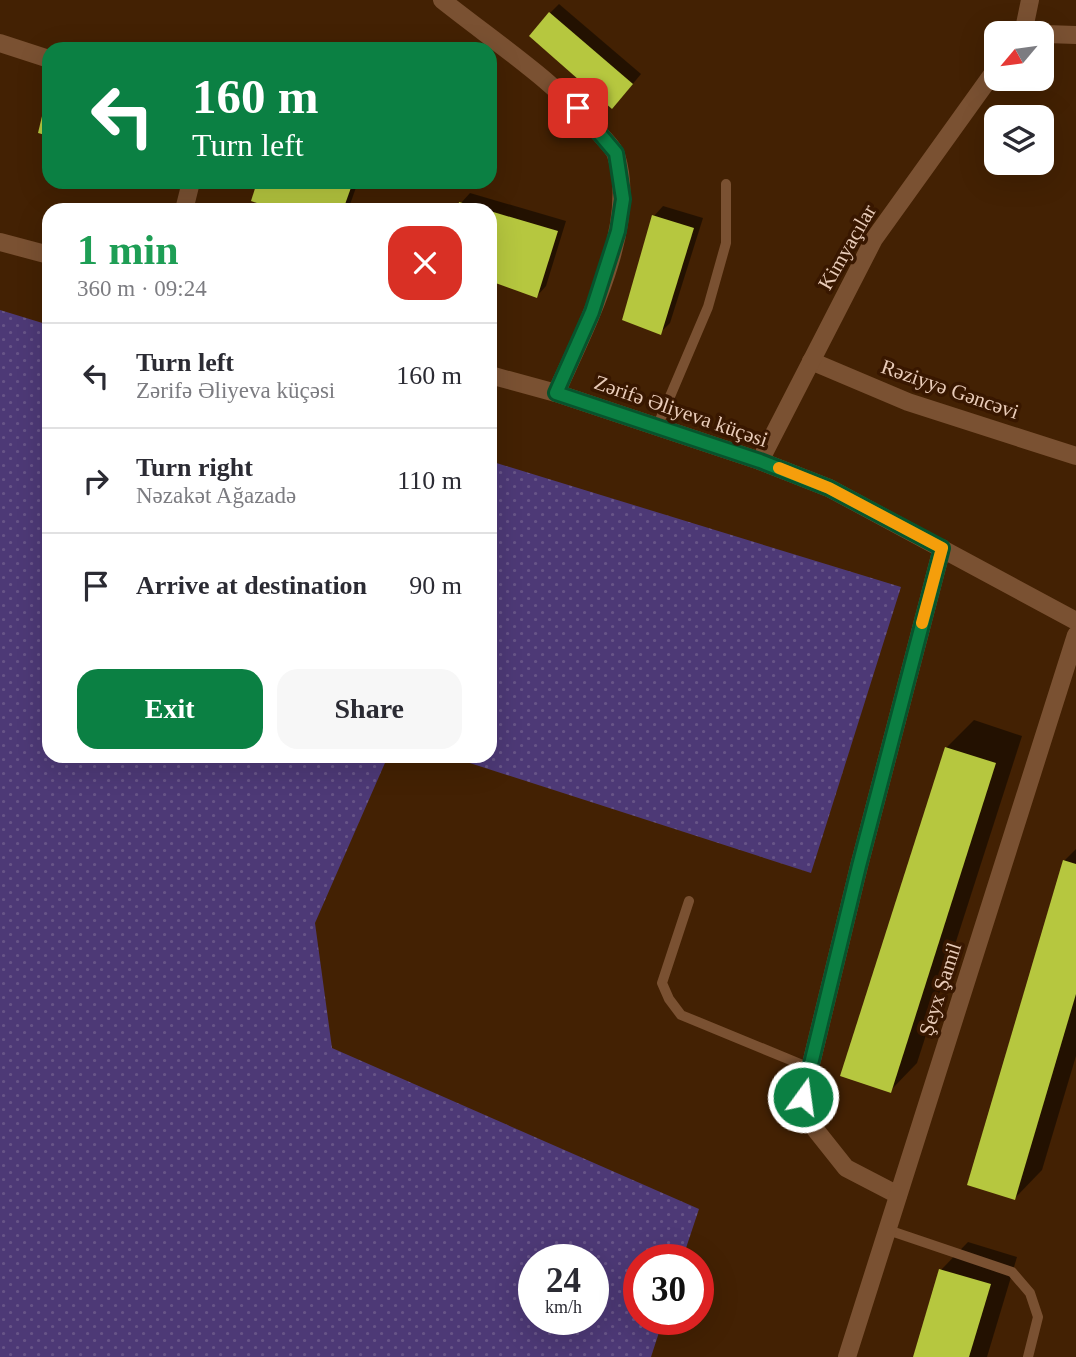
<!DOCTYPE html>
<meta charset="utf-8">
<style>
:root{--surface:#fff;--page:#f7f7f7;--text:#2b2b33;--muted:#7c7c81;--line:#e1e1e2;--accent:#0b8043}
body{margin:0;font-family:Georgia,serif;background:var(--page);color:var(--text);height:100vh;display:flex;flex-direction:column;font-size:26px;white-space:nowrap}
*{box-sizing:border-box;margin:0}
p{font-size:23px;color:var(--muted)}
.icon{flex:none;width:38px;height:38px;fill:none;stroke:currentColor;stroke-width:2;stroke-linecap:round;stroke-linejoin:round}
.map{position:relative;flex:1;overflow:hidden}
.side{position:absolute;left:42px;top:203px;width:455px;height:560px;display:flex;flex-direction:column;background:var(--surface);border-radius:21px;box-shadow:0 7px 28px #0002}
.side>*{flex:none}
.guide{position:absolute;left:42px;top:42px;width:455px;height:147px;border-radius:21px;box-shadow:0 7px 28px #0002;background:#0b8043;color:#fff;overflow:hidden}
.needle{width:46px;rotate:241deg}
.controls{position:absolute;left:984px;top:21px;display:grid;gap:14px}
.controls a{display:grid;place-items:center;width:70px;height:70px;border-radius:14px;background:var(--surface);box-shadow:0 7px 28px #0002;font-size:35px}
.speed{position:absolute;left:518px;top:1244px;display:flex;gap:14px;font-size:35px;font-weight:700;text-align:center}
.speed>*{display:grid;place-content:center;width:91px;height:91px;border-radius:50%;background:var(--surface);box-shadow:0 7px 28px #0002;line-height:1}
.speed small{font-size:18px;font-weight:400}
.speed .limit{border:10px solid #d22;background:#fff;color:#111}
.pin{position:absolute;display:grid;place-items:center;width:60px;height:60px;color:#fff;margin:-30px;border-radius:14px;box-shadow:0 4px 10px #0006}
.me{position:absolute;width:77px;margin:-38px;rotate:14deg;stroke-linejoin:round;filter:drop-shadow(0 0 5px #0008)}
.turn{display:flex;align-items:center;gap:24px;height:147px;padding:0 35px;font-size:32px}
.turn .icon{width:91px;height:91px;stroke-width:2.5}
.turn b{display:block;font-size:49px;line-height:60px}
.round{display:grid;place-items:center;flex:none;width:74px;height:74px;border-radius:21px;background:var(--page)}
.summary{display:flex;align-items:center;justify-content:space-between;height:119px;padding:0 35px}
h1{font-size:42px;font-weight:600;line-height:52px;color:#1e9e55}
.button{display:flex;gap:14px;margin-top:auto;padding:14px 35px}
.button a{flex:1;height:80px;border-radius:21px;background:var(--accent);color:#fff;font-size:28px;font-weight:600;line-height:80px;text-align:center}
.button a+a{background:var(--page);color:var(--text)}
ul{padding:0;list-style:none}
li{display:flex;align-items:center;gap:21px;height:105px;padding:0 35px;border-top:2px solid var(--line)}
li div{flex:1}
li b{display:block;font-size:26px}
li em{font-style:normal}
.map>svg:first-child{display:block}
.grass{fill:url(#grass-dots);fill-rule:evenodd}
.shadow{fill:#0007}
.building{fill:#b6c73f}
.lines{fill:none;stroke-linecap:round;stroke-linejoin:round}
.lane{stroke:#7a5132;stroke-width:10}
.street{stroke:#7a5132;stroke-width:18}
.route-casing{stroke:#07532c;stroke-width:18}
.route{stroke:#0b8043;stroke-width:12}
.slow{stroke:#f59e0b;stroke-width:12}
.labels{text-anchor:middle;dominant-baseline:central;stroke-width:7;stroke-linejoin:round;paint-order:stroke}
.street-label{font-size:21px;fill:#e9ccb9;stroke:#381700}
</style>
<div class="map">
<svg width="1076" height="1357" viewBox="0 0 1076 1357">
<defs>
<pattern id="grass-dots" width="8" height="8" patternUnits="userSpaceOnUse" patternTransform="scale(1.75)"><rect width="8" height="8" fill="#4d3976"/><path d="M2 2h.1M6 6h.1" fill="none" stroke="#675487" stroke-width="1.8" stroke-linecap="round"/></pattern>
</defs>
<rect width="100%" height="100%" fill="#432103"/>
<g class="grass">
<path d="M0 310 49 325V756H388L315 923 332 1048 699 1209 682 1260H639V1320H663L651 1357H0ZM534 1260H593V1320H534Z"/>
<path d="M490 461 901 587 811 873 448 756H490Z"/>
</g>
<g class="shadow">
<path d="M559 4 641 74 622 97 550 13Z"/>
<path d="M259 182H358L348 210H283Z"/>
<path d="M470 193 566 221 546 286 537 296 490 280V210H459L461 203Z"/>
<path d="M663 206 703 218 670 323 660 333 654 216Z"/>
<path d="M974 720 1022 736 917 1063 890 1091 946 748Z"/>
<path d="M1076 849V1056L1042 1170 1015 1198 1064 861Z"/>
<path d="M968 1242 1017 1257 987 1357H915L941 1270Z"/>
</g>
<g class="building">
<path d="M549 12 633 84 612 109 529 36Z"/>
<path d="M48 91H49V136L38 133Z"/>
<path d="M257 182H353L343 210H277L251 201Z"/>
<path d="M459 202 485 209V210H457Z"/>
<path d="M490 211 558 231 537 298 490 281Z"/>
<path d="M652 215 694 228 661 335 622 320Z"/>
<path d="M945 747 996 763 891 1093 840 1076Z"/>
<path d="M1063 860 1076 864V994L1015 1200 967 1185Z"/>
<path d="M939 1269 991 1284 969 1357H913Z"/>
</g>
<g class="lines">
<g class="lane">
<path d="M657 427 708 307 726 243V184"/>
<path d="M689 901 662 983 669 999 681 1015 810 1068"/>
<path d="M888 1230 1012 1272 1030 1293 1038 1317 1028 1357"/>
</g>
<g class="street">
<path d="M442 0C496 43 556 82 600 134 605 140 614 148 616 155 639 227 585 328 556 393"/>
<path d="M1024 29 1046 34 1076 35"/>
<path d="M1021 33 1024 29 1030 0"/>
<path d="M0 43 49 59"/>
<path d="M184 210 191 182"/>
<path d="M0 242 49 255"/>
<path d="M811 361 908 402 1076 456"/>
<path d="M490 375 556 393 760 461 829 488 1076 621"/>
<path d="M760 461 874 239 996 69"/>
<path d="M898 1195 846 1168 815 1129 803 1097 859 866 942 548"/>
<path d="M847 1357 1076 635"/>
</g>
</g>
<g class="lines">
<g class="route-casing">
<path id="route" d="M578 108 616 153 623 199 618 231 592 312 556 393 760 461 829 488 942 548 859 866 803 1097"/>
</g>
<use href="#route" class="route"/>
<path class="slow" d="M779 468 829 488 942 548 922 623"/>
</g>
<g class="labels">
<g class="street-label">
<text transform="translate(847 247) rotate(-60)">Kimyaçılar</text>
<text transform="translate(950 389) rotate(19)">Rəziyyə Gəncəvi</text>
<text transform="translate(681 411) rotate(19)">Zərifə Əliyeva küçəsi</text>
<text transform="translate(940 989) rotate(-72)">Şeyx Şamil</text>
</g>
</g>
</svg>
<div class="controls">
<a><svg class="needle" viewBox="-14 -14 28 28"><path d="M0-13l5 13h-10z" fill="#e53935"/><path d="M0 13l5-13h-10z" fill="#7c7c81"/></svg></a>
<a><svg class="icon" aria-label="layers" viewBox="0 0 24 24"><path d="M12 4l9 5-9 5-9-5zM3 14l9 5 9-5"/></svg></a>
</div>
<div class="speed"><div>24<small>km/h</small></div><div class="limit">30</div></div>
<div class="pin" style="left:578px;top:108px;background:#d93025"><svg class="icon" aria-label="arrive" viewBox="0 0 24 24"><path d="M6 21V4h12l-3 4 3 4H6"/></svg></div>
<svg class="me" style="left:803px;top:1097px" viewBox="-20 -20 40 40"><circle r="17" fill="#0b8043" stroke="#fff" stroke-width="3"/><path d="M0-11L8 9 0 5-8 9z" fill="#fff"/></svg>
<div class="guide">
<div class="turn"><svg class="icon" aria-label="left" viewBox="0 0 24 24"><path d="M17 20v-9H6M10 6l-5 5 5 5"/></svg><div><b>160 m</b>Turn left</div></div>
</div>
<section class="side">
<div class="summary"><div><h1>1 min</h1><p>360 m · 09:24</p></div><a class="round" style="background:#d93025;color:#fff"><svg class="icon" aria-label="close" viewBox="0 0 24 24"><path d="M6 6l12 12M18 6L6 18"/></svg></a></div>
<ul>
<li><svg class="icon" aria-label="left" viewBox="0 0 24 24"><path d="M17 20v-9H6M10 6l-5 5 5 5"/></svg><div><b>Turn left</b><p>Zərifə Əliyeva küçəsi</p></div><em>160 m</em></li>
<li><svg class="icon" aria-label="right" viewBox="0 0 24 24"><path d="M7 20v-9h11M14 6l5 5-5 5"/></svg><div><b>Turn right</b><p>Nəzakət Ağazadə</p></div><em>110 m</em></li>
<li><svg class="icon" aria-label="arrive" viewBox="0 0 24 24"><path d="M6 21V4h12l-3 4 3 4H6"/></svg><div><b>Arrive at destination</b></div><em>90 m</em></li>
</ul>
<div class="button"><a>Exit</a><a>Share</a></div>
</section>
</div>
